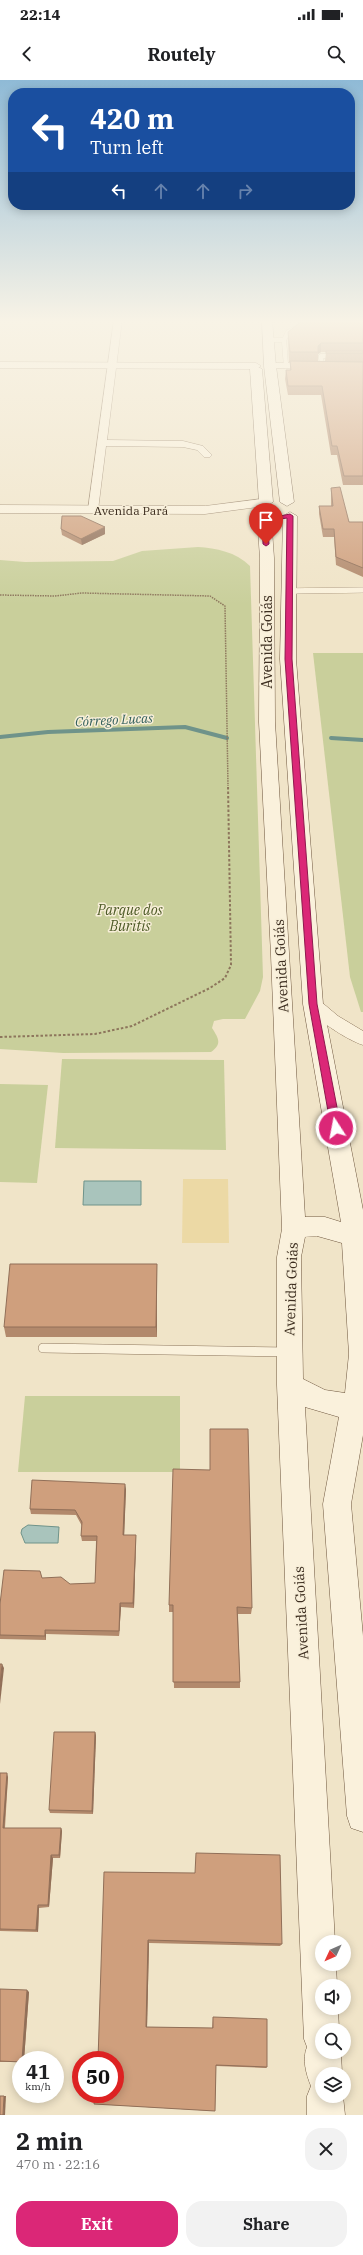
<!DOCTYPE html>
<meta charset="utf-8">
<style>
:root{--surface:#fff;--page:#f2f2f2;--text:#202124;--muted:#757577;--accent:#db2777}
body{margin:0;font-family:"IBM Plex Serif",serif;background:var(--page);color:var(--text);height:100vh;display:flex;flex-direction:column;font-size:15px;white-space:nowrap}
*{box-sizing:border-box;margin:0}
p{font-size:13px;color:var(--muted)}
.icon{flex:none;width:22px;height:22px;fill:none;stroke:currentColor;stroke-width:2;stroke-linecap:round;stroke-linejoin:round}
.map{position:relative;height:2035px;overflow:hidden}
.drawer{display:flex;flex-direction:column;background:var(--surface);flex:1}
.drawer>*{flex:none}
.guide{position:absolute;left:8px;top:8px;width:347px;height:122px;border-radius:16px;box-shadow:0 2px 10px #0003;background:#1a4fa0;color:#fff;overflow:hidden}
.needle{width:26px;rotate:226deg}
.controls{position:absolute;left:315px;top:1855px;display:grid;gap:8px}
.controls a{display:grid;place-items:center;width:36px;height:36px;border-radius:50%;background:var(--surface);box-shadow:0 2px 10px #0003;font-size:20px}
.speed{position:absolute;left:12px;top:1971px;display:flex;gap:8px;font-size:20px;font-weight:700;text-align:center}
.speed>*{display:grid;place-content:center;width:52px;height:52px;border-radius:50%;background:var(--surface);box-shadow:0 2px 10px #0003;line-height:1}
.speed small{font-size:10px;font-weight:400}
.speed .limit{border:6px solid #d22;background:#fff;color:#111}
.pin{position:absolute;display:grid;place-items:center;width:34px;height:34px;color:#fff;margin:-41px -17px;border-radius:50% 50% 50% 0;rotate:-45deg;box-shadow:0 0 4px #0007}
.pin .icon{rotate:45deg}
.me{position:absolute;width:44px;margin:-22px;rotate:349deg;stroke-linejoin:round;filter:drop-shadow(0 0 3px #0008)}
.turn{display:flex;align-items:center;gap:14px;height:84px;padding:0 16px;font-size:18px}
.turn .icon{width:52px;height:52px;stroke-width:2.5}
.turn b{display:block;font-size:28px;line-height:34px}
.lanes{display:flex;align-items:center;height:38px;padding:0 16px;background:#0003;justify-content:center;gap:20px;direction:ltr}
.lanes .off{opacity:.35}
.round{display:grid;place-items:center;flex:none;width:42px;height:42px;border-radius:16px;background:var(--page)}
.summary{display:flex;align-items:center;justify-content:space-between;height:68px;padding:0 16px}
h1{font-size:24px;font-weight:700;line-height:30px}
.primary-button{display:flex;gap:8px;margin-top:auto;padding:8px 16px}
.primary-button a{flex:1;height:46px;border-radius:16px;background:var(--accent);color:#fff;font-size:16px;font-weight:700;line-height:46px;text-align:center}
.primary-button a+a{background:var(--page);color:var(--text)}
.status{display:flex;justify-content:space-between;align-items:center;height:28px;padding:0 20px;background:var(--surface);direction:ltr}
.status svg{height:11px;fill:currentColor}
header{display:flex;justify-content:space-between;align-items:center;height:52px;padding:0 16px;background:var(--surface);font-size:18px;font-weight:700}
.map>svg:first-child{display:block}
.green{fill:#c9cf9b}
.sand{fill:#ecd9a5}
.water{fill:#a9c4bc;stroke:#6f938a}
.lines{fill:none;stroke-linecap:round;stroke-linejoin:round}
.stream{stroke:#6f938a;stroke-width:4}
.service-far2-casing{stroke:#8d765c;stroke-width:5}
.service-far1-casing{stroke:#8d765c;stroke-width:6}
.service-casing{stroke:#8d765c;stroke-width:10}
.minor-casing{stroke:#8d765c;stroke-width:1}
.tertiary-casing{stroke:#8d765c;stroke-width:1}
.secondary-casing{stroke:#6f573f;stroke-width:1}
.path-far1{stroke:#8d765c;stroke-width:1.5;stroke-dasharray:1.5 1;stroke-linecap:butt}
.path{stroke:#8d765c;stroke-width:2;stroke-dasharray:2.5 2;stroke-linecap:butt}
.service-far2{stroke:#faf1dc;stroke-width:4.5}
.service-far1{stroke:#faf1dc;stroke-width:5.5}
.service{stroke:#faf1dc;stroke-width:9}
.minor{fill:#faf1dc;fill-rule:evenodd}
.tertiary{fill:#faf1dc;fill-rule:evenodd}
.secondary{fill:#faf1dc;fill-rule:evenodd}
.wall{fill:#b2896c;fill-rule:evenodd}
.shaded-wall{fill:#916f58}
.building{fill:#cf9f7d;stroke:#916f58}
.route{fill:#db2777;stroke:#8e194d}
.labels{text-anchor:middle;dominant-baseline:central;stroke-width:3;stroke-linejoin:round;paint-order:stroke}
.far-street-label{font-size:12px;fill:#3d2e20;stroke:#f7eed8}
.far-water-label{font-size:13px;font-style:italic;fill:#2f5d5a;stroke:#f7eed8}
.street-label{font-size:14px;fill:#3d2e20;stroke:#f7eed8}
.park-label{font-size:14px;font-style:italic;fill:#4d5a26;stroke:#f7eed8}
</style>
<div class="status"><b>22:14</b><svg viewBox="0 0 49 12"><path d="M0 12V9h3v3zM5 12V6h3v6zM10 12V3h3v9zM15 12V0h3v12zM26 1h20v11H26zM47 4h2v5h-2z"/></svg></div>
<header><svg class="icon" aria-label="back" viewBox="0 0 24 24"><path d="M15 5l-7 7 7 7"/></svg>Routely<svg class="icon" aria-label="search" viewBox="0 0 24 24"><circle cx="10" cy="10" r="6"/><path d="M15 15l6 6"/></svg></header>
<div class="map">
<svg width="363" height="2035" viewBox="0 0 363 2035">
<rect width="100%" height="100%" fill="#f0e4c8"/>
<g class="green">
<path d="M198 467C216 468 236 472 250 486L263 897 260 911 245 939H223L214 941 212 948C219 959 222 964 211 972L63 973 0 969V480L25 482 113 481 142 471Z"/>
<path d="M313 573H363V932H361L350 897Z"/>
<path d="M62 979 224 980 226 1070 55 1068Z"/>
<path d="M0 1004 48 1005 37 1103 0 1102Z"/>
<path d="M25 1316H180V1392H18Z"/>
</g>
<path class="sand" d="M183 1099H228L229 1163H182Z"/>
<g class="water">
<path d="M84 1101H141V1125H83Z"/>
<path d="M28 1445 59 1447 58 1463H25L21 1453 22 1449Z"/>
</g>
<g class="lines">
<g class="stream">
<path d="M0 657 48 652 185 647 227 658"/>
<path d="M331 658 363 660"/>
</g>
<g class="service-far2-casing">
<g id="service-far2">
<path d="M268 260H284L288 252 300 246"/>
<path d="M284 260 286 286"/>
<path d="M322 286 321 276H336"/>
</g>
</g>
<g class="service-far1-casing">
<path id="service-far1" d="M288 511 363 510"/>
</g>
<g class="service-casing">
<path id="service" d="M43 1268 288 1272"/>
</g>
<g class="minor-casing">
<g id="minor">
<path d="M114 240H122L107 360 183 361 203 366 212 375 210 377H204L197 370 183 367 106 366 98 430 93 433 88 430Z"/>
<path d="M270 283H313L317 286 313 289 267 288V284Z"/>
<path d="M313 918 319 920 338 936 363 951V965C347 960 313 938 305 924L307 920Z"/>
</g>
</g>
<g class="tertiary-casing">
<g id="tertiary">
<path d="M0 282 256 283 261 286 256 289 0 288Z"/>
<path d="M261 419 267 423 265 426 205 434 0 433V425L205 426Z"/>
</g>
</g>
<g class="secondary-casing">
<g id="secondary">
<path d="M262 240H272L276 286 294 422 287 426 280 422 264 286Z"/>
<path d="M256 286 262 289 273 422 266 426 259 422 250 289Z"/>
<path d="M264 432 271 436 274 478 275 642 305 1137H325L341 1142 303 924 280 579 283 436 290 432 297 436 296 579 323 924 363 1130V1355L351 1424 363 1556V1752L351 1748 347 1736 323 1424 339 1337 305 1327 335 1862H322V1884H336L337 1906H322V1928H338L339 1950H322V1972H341L342 1994H322V2016H343L345 2035H307V2016L311 2006C306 1994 302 1979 307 1967L304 1959 277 1305V1177L282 1149 271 875 259 642 260 478 257 436ZM317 1156 342 1163 349 1274 345 1313 325 1310 303 1299 301 1177 305 1157Z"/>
</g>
</g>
<path class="path-far1" d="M0 515 55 516 82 513 210 516 225 526 228 706"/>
<path class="path" d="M0 957 95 954 132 946 210 908 225 898 231 885 228 705"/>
<use href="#service-far2" class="service-far2"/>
<use href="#service-far1" class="service-far1"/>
<use href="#service" class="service"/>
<use href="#minor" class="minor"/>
<use href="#tertiary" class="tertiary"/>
<use href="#secondary" class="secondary"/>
</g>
<g class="wall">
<path d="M363 240V282H330H363V405H343L337 375H331L321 315H288L285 299 286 290H290V282H289L288 261V252ZM321 272H326L325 281H318V274Z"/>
<path d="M331 408 349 442H363V497L336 485 334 457H323L319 434V426H331Z"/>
<path d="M61 449 105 454 82 465 62 455Z"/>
<path d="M157 1184V1257H6L4 1247Z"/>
<path d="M210 1349 252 1528 251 1534H238L240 1602V1608H174L173 1532H169V1525L210 1390Z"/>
<path d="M126 1409 124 1455H136V1460L134 1528 121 1527 119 1556 46 1554V1560L0 1559V1524L42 1498 70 1504 95 1503 96 1461H82L81 1456 82 1446 76 1435 31 1434 30 1429Z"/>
<path d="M95 1652 96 1656 93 1734 50 1733 49 1730Z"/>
<path d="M0 1693 8 1697 5 1748H61L62 1751 60 1778H53L49 1827 39 1828 38 1852 0 1851Z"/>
<path d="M104 1792 282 1864 280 1866 149 1863 147 1947 212 1948 213 1937 267 1987 266 1988 216 1986 215 2031 94 2024 115 2014Z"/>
<path d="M0 1909 29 1912 24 1980H21V1982H0Z"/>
</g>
<g class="shaded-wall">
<path d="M321 263V272L318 274V266Z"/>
<path d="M105 447V454L82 465 81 459Z"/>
<path d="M157 1184V1257L156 1247Z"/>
<path d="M125 1404 126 1409 124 1460 123 1455Z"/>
<path d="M136 1455V1460L134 1528 133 1523Z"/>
<path d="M120 1523 121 1527 119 1556V1551Z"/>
<path d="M45 1550 46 1554V1560L45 1556Z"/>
<path d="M2 1584 4 1588 0 1624V1605Z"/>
<path d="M95 1652 96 1656 93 1734 92 1731Z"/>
<path d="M7 1693 8 1697 4 1751 3 1748Z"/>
<path d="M61 1748 62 1751 60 1778 59 1775Z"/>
<path d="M51 1775 53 1778 49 1827 48 1825Z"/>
<path d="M38 1825 39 1828 38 1852 36 1850Z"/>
<path d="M148 1860 149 1863 147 1949 146 1947Z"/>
<path d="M27 1910 29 1912 24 1980H22Z"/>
<path d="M4 2016H6L5 2035H3Z"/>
</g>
<g class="building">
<path d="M309 240H363V263H321L318 266V272H290L288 252 302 241Z"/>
<rect x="326" y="271" width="37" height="2"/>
<path d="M290 281 363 282V396H344L337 366H332L322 306H288L286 290H291Z"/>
<path d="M340 407 349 442H363V488L336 477 334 449H323L319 426H333L331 408Z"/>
<path d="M62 436H81L105 447 81 459 61 449Z"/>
<path d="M10 1184H157L156 1247H4Z"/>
<path d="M210 1349H248L252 1528 237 1527 240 1602H173V1525H169L173 1389 210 1390Z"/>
<path d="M32 1400 125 1404 123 1455H136L133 1523H120L119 1551 45 1550V1556L0 1555V1524L4 1490 40 1491 42 1498 61 1497 70 1504 95 1503 97 1456H81L82 1442 75 1430 30 1429Z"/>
<path d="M0 1584H2L0 1605Z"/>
<path d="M54 1652H95L92 1731 49 1730Z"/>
<path d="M0 1693H7L3 1748H61L59 1775H51L48 1825H38L36 1850 0 1849Z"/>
<path d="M196 1773 280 1775 282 1864 148 1860 146 1947 213 1948V1937L267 1939V1987L216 1985 215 2031 94 2024 95 2014H115V1980H98L104 1792 195 1793Z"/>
<path d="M0 1909 27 1910 22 1980H21V1982L0 1981Z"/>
<path d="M0 2016H4L3 2035H0Z"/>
</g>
<linearGradient id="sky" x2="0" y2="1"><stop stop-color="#8fbad6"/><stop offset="0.46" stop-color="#f8f3e6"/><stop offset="1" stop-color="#f8f3e6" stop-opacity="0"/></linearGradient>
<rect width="363" height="525" fill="url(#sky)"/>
<path class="route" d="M290 434 293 436 292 579 317 924 341 1048 336 1051 331 1048 309 924 285 579 287 438 275 440 267 439 269 464 266 466 263 464 262 435 275 437Z"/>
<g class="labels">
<g class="far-street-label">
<text x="131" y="430">Avenida Pará</text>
</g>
<g class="far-water-label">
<text transform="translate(114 640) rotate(-3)">Córrego Lucas</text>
</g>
<g class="street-label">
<text transform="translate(267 562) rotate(-90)">Avenida Goiás</text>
<text transform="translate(281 886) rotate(-93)">Avenida Goiás</text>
<text transform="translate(291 1209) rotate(-88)">Avenida Goiás</text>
<text transform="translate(301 1533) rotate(-93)">Avenida Goiás</text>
</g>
<g class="park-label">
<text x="130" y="830">Parque dos<tspan x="130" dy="16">Buritis</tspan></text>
</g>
</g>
</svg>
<div class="controls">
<a><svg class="needle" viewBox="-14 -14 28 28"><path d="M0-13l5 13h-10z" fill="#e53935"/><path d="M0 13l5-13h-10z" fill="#757577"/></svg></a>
<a><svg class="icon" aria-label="sound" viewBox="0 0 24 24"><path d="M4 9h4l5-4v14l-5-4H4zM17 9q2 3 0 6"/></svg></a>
<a><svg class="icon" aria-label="search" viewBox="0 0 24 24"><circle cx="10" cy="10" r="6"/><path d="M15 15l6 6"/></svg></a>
<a><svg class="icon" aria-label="layers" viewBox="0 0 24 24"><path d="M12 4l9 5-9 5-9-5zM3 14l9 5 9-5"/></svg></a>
</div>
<div class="speed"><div>41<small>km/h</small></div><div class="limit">50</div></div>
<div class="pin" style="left:266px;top:464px;background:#d93025"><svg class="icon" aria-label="arrive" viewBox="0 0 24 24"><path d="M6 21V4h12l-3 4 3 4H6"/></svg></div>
<svg class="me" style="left:336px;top:1048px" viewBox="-20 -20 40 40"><circle r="17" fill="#db2777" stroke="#fff" stroke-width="3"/><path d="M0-11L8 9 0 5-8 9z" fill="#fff"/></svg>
<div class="guide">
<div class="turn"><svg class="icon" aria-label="left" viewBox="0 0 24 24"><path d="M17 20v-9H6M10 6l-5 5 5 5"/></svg><div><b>420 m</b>Turn left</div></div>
<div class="lanes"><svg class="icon" aria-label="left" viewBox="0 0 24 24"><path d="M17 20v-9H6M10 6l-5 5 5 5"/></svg><svg class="icon off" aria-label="ahead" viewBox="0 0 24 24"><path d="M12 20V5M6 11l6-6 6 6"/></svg><svg class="icon off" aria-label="ahead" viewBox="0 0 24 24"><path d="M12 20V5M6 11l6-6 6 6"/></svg><svg class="icon off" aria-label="right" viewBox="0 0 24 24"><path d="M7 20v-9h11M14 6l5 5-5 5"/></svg></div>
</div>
</div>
<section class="drawer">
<div class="summary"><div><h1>2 min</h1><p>470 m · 22:16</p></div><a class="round"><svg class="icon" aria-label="close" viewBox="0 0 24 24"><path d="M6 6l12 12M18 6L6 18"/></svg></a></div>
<div class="primary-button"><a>Exit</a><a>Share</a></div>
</section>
